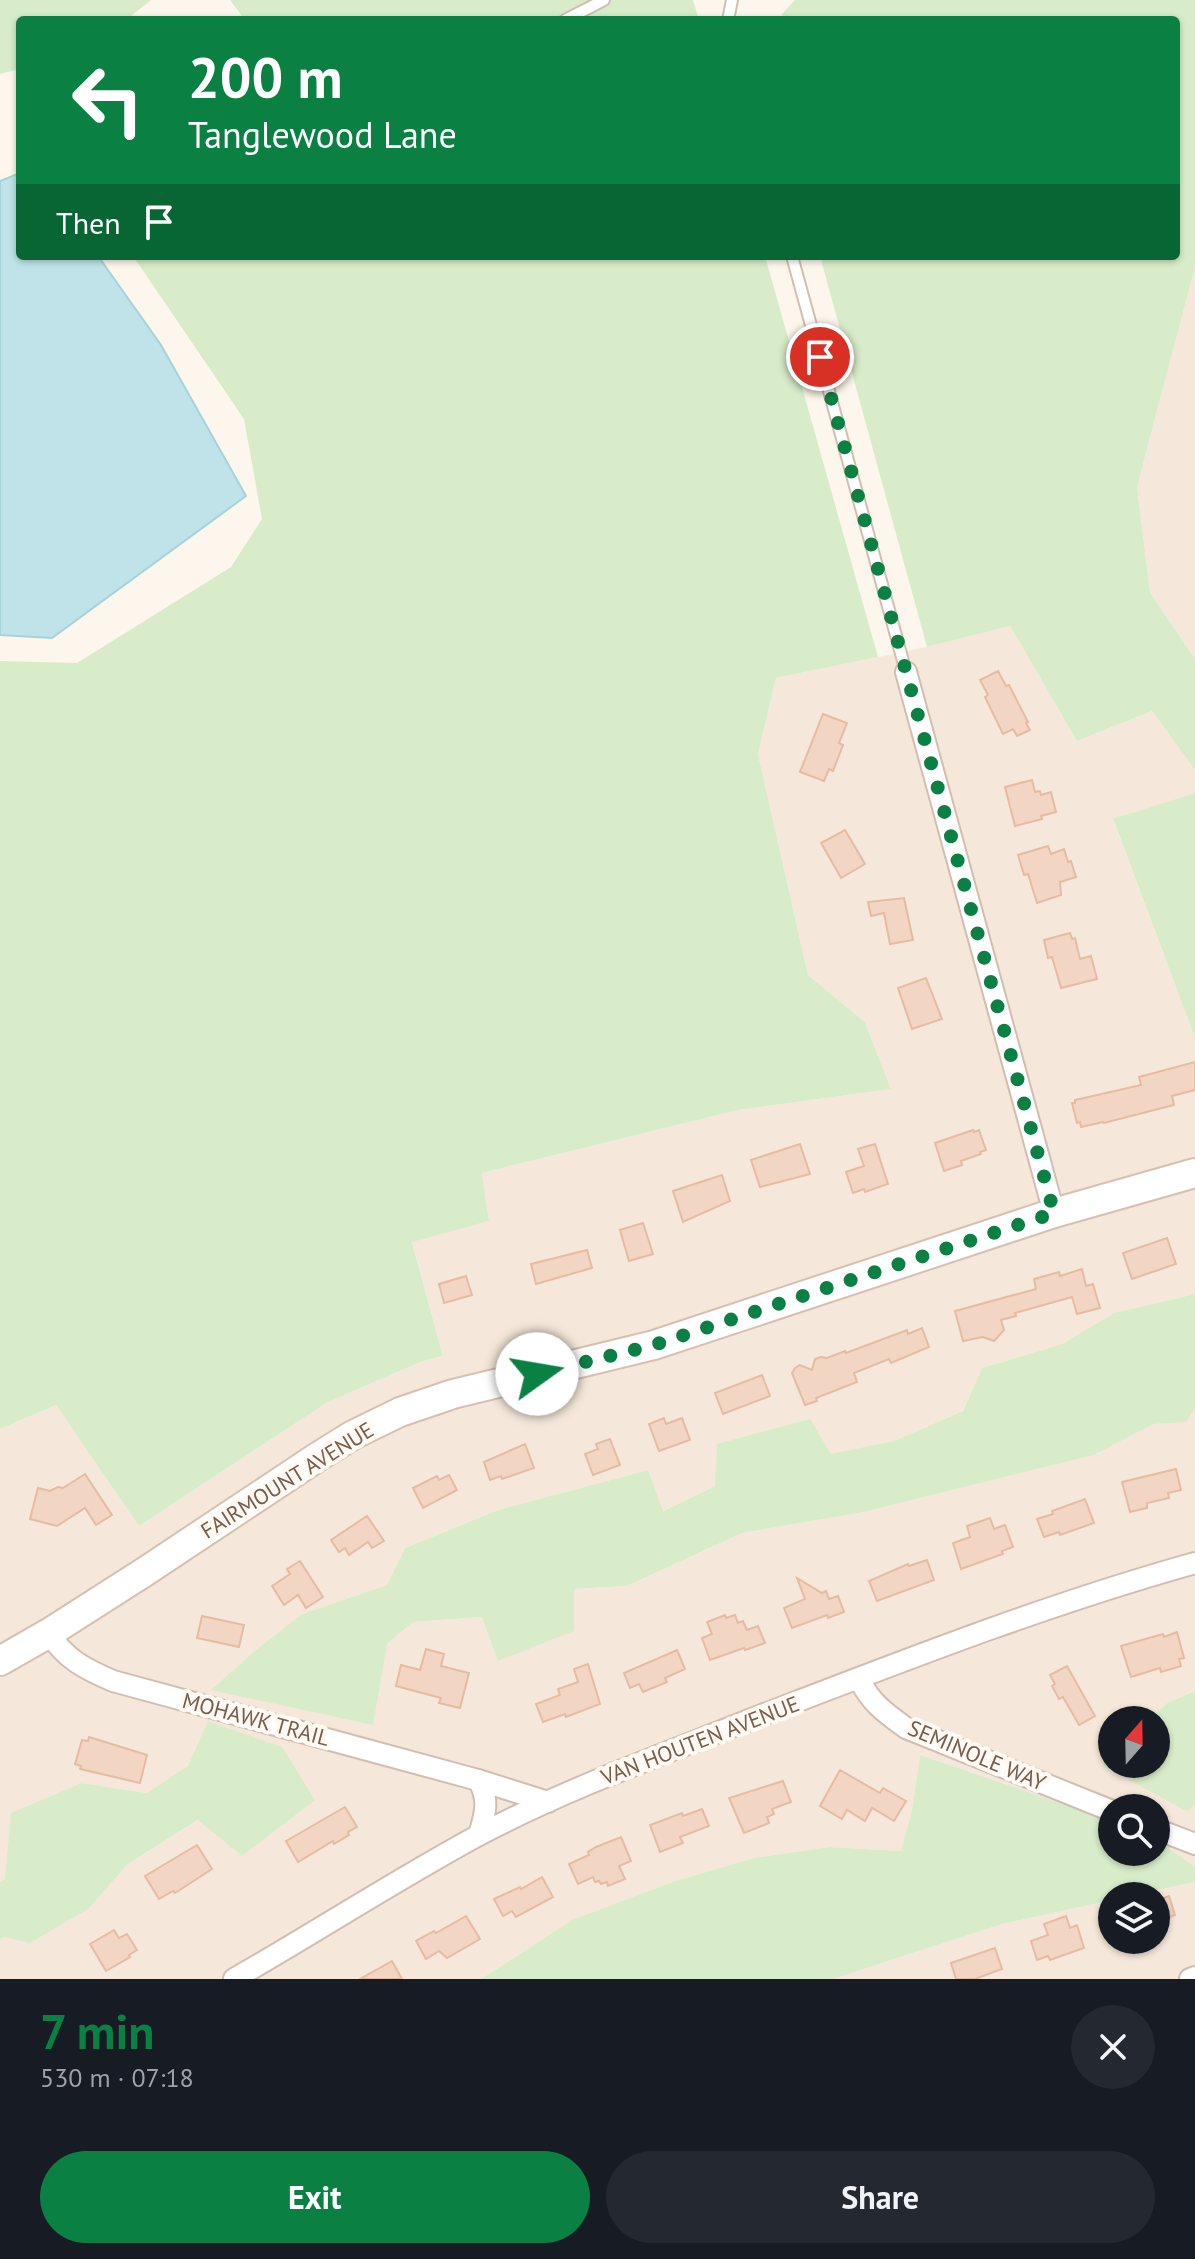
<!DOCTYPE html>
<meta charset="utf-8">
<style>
:root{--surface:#171b24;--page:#242831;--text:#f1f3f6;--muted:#9ea1a6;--accent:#0b8043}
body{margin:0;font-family:"PT Sans",sans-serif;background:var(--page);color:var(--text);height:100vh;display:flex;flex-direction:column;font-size:30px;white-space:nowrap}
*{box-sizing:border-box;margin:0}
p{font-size:26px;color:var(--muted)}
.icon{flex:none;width:44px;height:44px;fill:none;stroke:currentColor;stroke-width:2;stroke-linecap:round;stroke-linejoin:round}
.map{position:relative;height:1979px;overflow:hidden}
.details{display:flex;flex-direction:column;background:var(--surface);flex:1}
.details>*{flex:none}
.banner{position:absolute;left:16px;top:16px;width:1164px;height:244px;border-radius:8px;box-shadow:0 2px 6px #0004;background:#0b8043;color:#fff;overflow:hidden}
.needle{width:52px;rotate:20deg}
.controls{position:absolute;left:1098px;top:1706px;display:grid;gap:16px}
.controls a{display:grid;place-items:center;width:72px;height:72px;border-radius:50%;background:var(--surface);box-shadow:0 2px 6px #0004;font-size:40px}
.pin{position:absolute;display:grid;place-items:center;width:68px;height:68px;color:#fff;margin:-34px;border:4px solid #fff;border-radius:50%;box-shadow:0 2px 8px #0007}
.me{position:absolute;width:88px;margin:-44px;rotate:77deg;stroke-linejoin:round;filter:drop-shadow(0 0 6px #0008)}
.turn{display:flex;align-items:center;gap:28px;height:168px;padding:0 40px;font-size:36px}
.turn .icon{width:104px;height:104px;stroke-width:2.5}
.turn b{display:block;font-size:56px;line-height:68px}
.then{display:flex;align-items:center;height:76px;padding:0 40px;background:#0003;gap:16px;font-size:30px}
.round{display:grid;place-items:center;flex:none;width:84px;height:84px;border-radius:42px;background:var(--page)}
.headline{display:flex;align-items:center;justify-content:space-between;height:136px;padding:0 40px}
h1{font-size:48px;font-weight:600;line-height:60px;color:var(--accent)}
.cta{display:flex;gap:16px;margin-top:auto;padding:16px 40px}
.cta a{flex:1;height:92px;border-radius:48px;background:var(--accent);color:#fff;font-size:32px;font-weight:600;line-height:92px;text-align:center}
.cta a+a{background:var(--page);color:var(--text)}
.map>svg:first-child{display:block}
.residential{fill:#f5e8da}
.green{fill:#d8ecc9}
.water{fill:#bfe3e8;stroke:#a5d3da;stroke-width:2}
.building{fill:#f3d5c3;stroke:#e6bba3;stroke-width:2}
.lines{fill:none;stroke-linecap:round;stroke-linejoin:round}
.service-casing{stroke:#d1beb0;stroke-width:14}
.minor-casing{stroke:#d1beb0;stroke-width:24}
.secondary-casing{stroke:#d6c0b0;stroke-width:32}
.service{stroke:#fff;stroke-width:10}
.minor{stroke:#fff;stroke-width:20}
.secondary{stroke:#fff;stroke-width:28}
.route{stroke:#0b8043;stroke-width:14;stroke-dasharray:0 25.2}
.labels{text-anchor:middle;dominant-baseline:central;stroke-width:8;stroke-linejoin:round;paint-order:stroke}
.street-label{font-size:22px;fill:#7a5c4d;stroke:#fffaf3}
</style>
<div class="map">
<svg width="1195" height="1979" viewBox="0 0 1195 1979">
<rect width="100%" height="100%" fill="#fdf6ec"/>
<g class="residential">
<path d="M1195 267V659L1150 592 1137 487Z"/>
<path d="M1010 626 1077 741 1152 711 1195 770V793L1113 820 1195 1038V1294L1114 1313 1062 1344 982 1368 963 1411 894 1441 831 1455 715 1486 662 1511 648 1470 498 1510 405 1548 387 1585 302 1614 387 1644 413 1622 482 1617 499 1661 573 1589 627 1586 742 1533 864 1512 1094 1455 1154 1424 1186 1421 1195 1408V1691L1167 1703 1149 1720H1112V1755L1102 1765 1186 1810 1195 1805V1867L1156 1839V1808H1112V1821L920 1756 912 1810 901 1851 829 1847 754 1858 672 1882 572 1920 481 1979H0V1939L87 1909 128 1864 199 1820 242 1855 188 1767 147 1793 82 1783 5 1879 0 1882V1429L56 1405 139 1526 328 1402 423 1361 443 1356 412 1241 489 1221 482 1173 738 1110 891 1089 865 1022 808 975 758 754 776 678 927 647Z"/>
<path d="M1195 1882V1979H833L1002 1924 1112 1900V1940H1156V1896H1130Z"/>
</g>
<g class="green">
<path d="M0 0H151L126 20H20V69L0 74Z"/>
<path d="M230 0H693L699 20H245Z"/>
<path d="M795 0H1195V267L1137 487 1150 592 1195 659V770L1152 711 1077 741 1010 626 927 647 820 256H1176V20H782V14Z"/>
<path d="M133 256H765L878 657 776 678 758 754 808 975 865 1022 891 1089 738 1110 482 1173 489 1221 412 1242 443 1356 423 1361 328 1402 139 1526 56 1405 0 1429V661L77 663 231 567 262 519 244 419Z"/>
<path d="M1195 793V1038L1113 819Z"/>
<path d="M1195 1294V1408L1186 1422 1154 1424 1094 1455 864 1512 742 1533 627 1586 574 1589V1631L498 1661 482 1617 413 1622 387 1644 373 1725 211 1690 255 1651 302 1614 387 1585 405 1548 498 1510 648 1470 663 1511 715 1486 717 1444 810 1419 831 1454 894 1441 963 1411 982 1368 1062 1344 1114 1313Z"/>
<path d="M1195 1691V1805L1186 1811 1102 1765 1112 1755V1764H1156V1720H1149L1167 1703Z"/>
<path d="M208 1721 282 1747 315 1800 242 1856 198 1820 128 1864 88 1909 30 1943 5 1937 0 1939V1882L5 1879 11 1813 82 1783 147 1793 188 1766Z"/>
<path d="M920 1755 1112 1821V1852H1156V1839L1195 1867V1882L1130 1896H1112V1900L1002 1924 833 1979H481L572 1920 672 1882 754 1858 829 1847 901 1851 912 1810Z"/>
</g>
<path class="water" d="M20 173V256H98L161 345 246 496 52 638 0 635V181Z"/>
<g class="building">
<path d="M998 671 1006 686 1009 685 1028 722 1026 723 1030 730 1017 736 1013 729 1003 734 985 697 988 695 980 680Z"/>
<path d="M823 714 847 723 839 743 843 745 833 771 829 769 824 781 800 772Z"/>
<path d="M1032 780 1035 792 1040 791 1041 795 1051 792 1056 812 1041 816 1042 819 1015 826 1005 787Z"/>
<path d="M845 830 865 864 841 878 821 843Z"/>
<path d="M1048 846 1051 854 1064 849 1068 862 1071 861 1076 877 1060 882 1061 895 1037 903 1028 874 1024 875 1018 855Z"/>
<path d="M904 898 913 940 890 944 884 913 871 916 868 902Z"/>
<path d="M1070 933 1072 939 1075 938 1080 959 1091 956 1097 979 1061 988 1052 957 1048 958 1044 940Z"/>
<path d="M926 978 942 1019 912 1029 898 988Z"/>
<path d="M1195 1062V1090L1172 1096 1174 1105 1104 1123 1103 1122 1081 1127 1080 1122 1077 1123 1072 1103H1075V1100L1141 1085 1139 1077Z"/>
<path d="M973 1130 974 1132 979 1130 986 1150 980 1152 981 1154 961 1161 962 1165 944 1171 935 1143Z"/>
<path d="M800 1144 810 1174 760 1187 751 1160Z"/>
<path d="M875 1144 888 1184 865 1192 864 1189 853 1193 846 1172 864 1166 858 1149Z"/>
<path d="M722 1175 730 1201 683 1222 673 1191Z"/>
<path d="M643 1223 653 1254 629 1261 620 1230Z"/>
<path d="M1167 1238 1176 1264 1132 1279 1123 1253Z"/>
<path d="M587 1250 592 1268 536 1284 531 1264Z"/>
<path d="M1082 1269 1086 1286 1093 1284 1100 1308 1077 1314 1072 1297 1015 1313 1016 1316 1001 1320 1004 1330 994 1341 983 1337 963 1341 955 1311 1036 1289 1034 1279 1059 1272 1060 1276Z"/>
<path d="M466 1276 472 1295 444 1303 439 1284Z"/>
<path d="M922 1328 929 1347 891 1363 889 1359 854 1373 857 1382 816 1398 817 1401 805 1405 792 1373 795 1368 800 1365 812 1370 815 1359 821 1357 827 1358 845 1351 846 1353 907 1330 908 1334Z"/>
<path d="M762 1375 770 1396 723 1414 715 1393Z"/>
<path d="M664 1418 666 1424 682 1418 690 1440 659 1451 649 1424Z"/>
<path d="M610 1439 620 1465 593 1475 585 1454 598 1449 596 1444Z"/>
<path d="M525 1444 534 1468 502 1479 501 1476 490 1480 484 1462Z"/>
<path d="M1176 1469 1181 1490 1168 1493 1169 1498 1147 1503V1508L1130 1512 1122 1482Z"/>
<path d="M85 1474 112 1515 96 1525 85 1508 57 1526 30 1519 38 1488 50 1491 58 1487 63 1488Z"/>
<path d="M449 1475 457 1490 423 1508 413 1488 437 1476 439 1480Z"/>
<path d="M1085 1499 1094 1523 1060 1535 1059 1532 1044 1537 1037 1519 1053 1514 1052 1511Z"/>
<path d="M367 1516 384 1541 372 1548 368 1542 349 1555 345 1548 339 1552 331 1540Z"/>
<path d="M990 1518 994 1529 1005 1525 1013 1547 1002 1551 1003 1554 961 1569 953 1543 970 1537 967 1526Z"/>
<path d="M927 1560 934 1580 877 1601 869 1581 908 1564 909 1566Z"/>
<path d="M300 1561 323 1597 306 1608 298 1595 284 1605 272 1586 290 1574 287 1569Z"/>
<path d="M797 1578 822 1593 826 1591 829 1599 838 1596 844 1612 828 1618 827 1615 792 1628 784 1608 805 1599Z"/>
<path d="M725 1615 726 1618 735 1615 738 1623 743 1621 747 1630 758 1626 765 1643 745 1650 744 1648 710 1660 702 1638 712 1634 707 1622Z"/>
<path d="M202 1616 244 1625 239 1647 197 1638Z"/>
<path d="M1177 1632 1184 1658 1179 1659 1181 1666 1161 1672 1160 1668 1131 1677 1121 1646 1163 1634 1164 1637Z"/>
<path d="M426 1649 444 1654 441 1666 469 1673 460 1708 439 1703 441 1698 396 1686 401 1665 420 1670Z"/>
<path d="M677 1650 685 1669 665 1678 667 1682 643 1692 639 1684 630 1688 624 1673Z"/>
<path d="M588 1664 600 1704 566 1717 565 1714 543 1722 536 1704 560 1695 558 1689 578 1682 574 1669Z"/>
<path d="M1067 1666 1095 1716 1079 1725 1063 1697 1059 1699 1052 1686 1055 1684 1050 1675Z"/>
<path d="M89 1737 147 1755 140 1783 80 1769 81 1766 75 1764 82 1740 88 1741Z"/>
<path d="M840 1770 880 1793 883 1788 906 1801 894 1821 872 1808 865 1821 847 1810 842 1819 820 1806Z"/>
<path d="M783 1781 791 1802 772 1809 774 1814 767 1817 769 1823 744 1833 729 1798Z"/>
<path d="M345 1807 357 1827 348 1832 349 1835 334 1844 333 1841 298 1862 286 1841Z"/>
<path d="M702 1809 709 1826 680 1837 683 1843 660 1852 650 1825 682 1813 683 1816Z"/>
<path d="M621 1837 631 1861 619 1866 625 1879 608 1886 607 1882 601 1884 599 1881 595 1882 593 1877 578 1884 569 1864 589 1855 588 1852 596 1847Z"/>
<path d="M197 1845 212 1869 175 1893 173 1891 159 1899 145 1876Z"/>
<path d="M542 1877 553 1897 516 1917 512 1911 503 1916 494 1899 520 1887 521 1889Z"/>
<path d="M1169 1896 1175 1915 1156 1922V1901Z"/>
<path d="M466 1916 480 1939 447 1958 439 1951 426 1959 416 1941 434 1931 436 1933Z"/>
<path d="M1066 1916 1070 1928 1077 1925 1084 1948 1050 1960 1048 1956 1037 1960 1031 1941 1048 1935 1044 1924Z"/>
<path d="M114 1930 119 1938 127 1934 137 1950 129 1955 130 1957 106 1971 90 1944Z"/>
<path d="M995 1948 1002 1969 975 1979H956L951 1963Z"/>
<path d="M392 1961 402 1979H360Z"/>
</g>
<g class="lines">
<g class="service-casing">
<g id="service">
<path d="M565 20 604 0"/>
<path d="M728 20 732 0"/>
<path d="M792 256 906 672"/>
</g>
</g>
<g class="minor-casing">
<g id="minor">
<path d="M906 672 1054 1213"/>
<path d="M49 1633C65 1659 85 1669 113 1681L478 1780C490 1799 485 1815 479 1835"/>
<path d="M859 1679C871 1703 884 1712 906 1728L1112 1811"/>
<path d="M478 1780 548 1802"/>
<path d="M1156 1829 1195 1844"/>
<path d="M234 1979C316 1932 396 1880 479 1835 570 1787 667 1753 762 1715 905 1660 1048 1604 1195 1563"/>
<path d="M1190 1979 1195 1977"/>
</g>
</g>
<g class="secondary-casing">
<path id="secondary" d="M0 1661 49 1633 146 1571 316 1458 353 1435 400 1412 453 1394 654 1345 1054 1213 1195 1173"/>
</g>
<use href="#service" class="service"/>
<use href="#minor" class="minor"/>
<use href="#secondary" class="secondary"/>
</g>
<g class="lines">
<path class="route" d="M537 1374 654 1345 1054 1213 820 357"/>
</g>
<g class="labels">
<g class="street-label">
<text transform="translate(287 1480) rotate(-32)">FAIRMOUNT AVENUE</text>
<text transform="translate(256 1719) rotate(15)">MOHAWK TRAIL</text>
<text transform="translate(700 1740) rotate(-21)">VAN HOUTEN AVENUE</text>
<text transform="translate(977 1755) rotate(23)">SEMINOLE WAY</text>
</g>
</g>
</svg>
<div class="controls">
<a><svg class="needle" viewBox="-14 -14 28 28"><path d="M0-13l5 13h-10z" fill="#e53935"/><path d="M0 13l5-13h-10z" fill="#9ea1a6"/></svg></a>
<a><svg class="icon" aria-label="search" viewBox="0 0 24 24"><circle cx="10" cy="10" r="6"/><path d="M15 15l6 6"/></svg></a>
<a><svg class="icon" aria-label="layers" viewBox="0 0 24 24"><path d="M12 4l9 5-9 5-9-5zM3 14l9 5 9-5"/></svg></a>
</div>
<div class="pin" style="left:820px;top:357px;background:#d93025"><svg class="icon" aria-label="arrive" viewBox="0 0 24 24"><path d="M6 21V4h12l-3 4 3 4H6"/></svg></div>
<svg class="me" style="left:537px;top:1374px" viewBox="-20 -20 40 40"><circle r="19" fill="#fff"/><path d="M0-13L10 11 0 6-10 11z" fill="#0b8043"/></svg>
<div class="banner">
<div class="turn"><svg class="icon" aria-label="left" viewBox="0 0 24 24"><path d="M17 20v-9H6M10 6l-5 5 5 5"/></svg><div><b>200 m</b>Tanglewood Lane</div></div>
<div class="then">Then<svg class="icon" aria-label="arrive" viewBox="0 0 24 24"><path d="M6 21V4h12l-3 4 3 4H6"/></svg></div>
</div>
</div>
<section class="details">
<div class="headline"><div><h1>7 min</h1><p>530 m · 07:18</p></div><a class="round"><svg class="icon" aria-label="close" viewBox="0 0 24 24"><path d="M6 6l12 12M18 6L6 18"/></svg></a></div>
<div class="cta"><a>Exit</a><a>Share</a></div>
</section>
